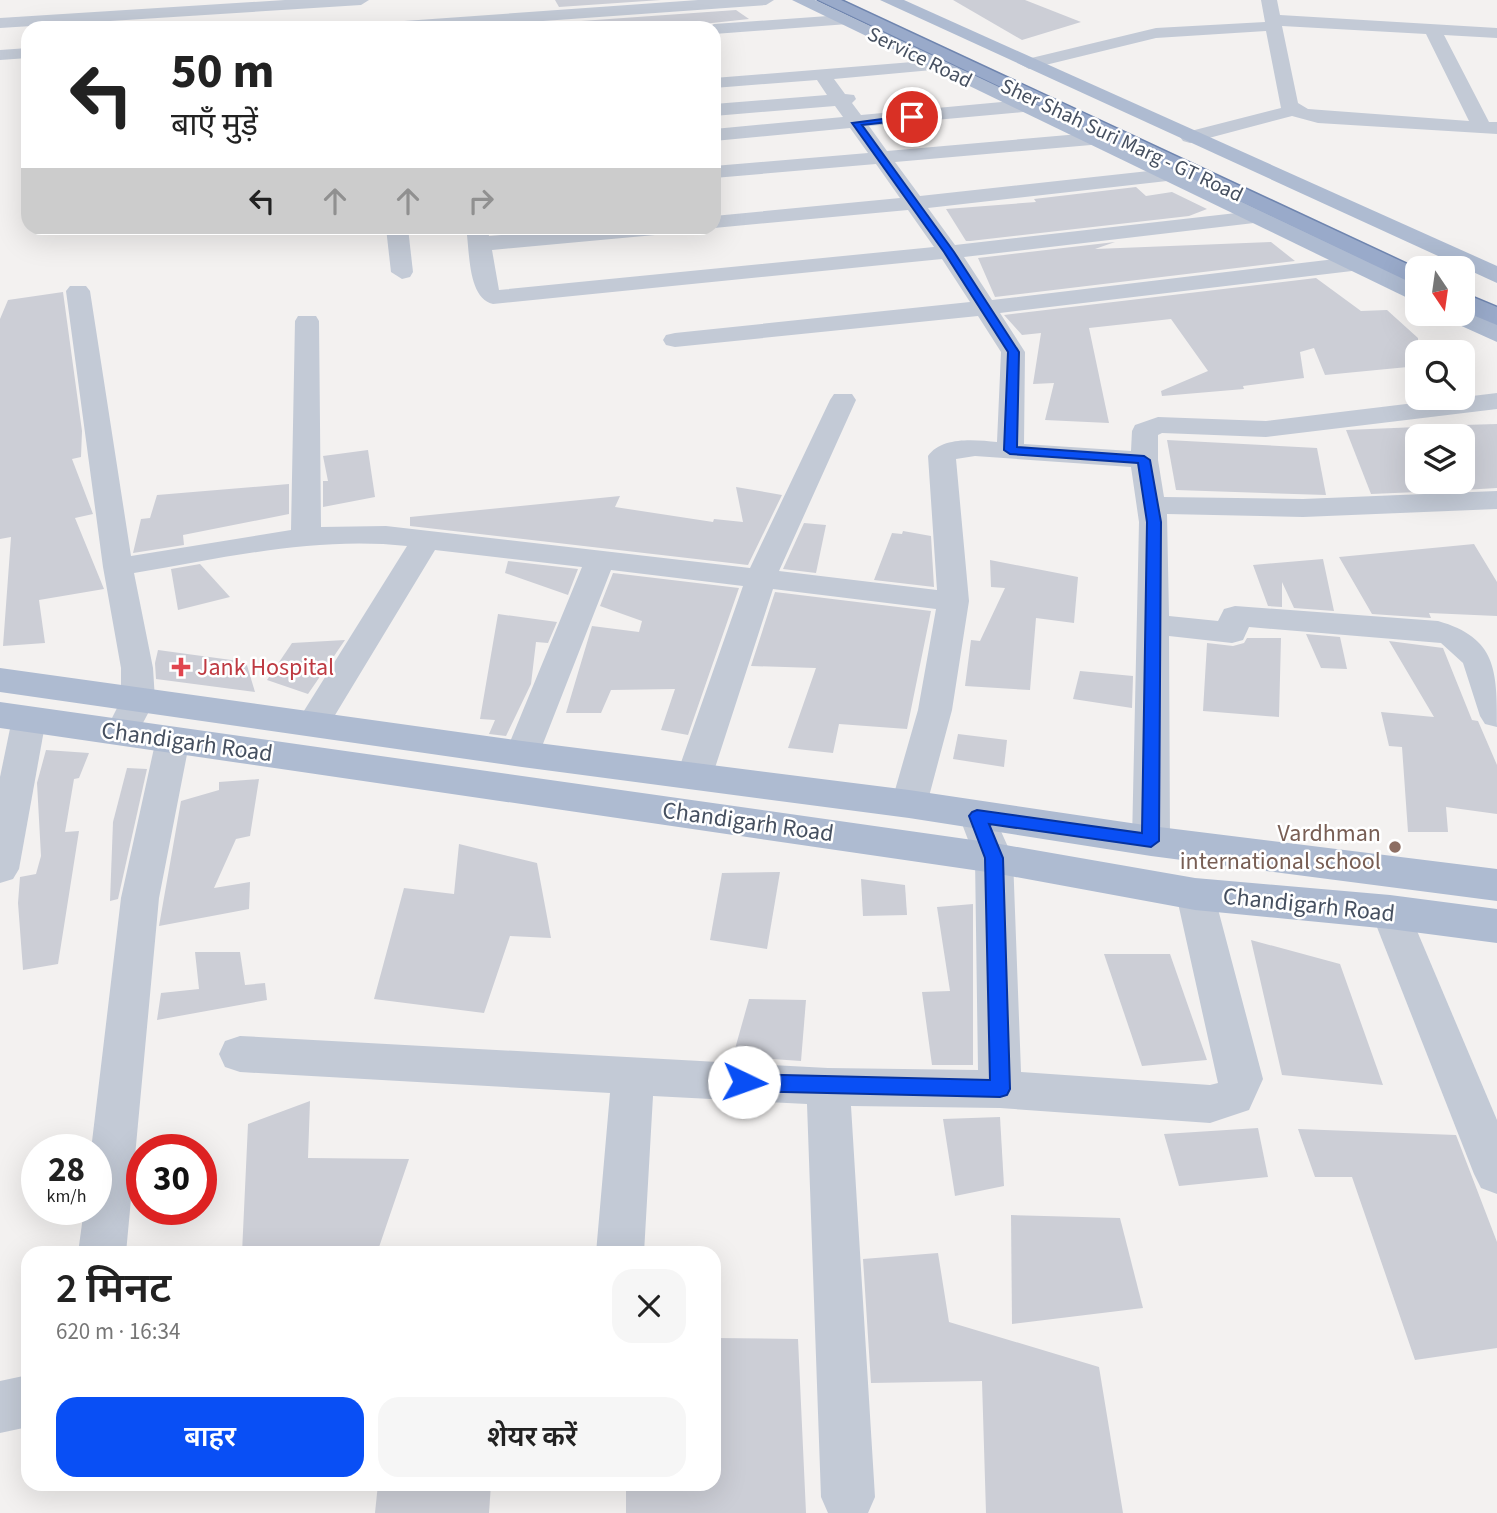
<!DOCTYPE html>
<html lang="hi">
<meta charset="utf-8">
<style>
:root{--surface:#fff;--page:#f6f6f6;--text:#222;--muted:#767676;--accent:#094ff5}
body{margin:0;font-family:"Source Sans 3","Noto Sans Devanagari",sans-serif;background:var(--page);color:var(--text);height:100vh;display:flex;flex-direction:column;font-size:26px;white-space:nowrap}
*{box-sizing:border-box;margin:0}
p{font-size:23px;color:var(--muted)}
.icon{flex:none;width:38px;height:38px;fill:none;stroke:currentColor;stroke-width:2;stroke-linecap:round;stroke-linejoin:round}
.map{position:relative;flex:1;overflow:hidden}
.sheet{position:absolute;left:21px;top:1246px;width:700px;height:245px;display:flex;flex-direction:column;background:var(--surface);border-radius:21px;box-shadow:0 7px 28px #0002}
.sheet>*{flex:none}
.guide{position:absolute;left:21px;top:21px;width:700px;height:214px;border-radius:21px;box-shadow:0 7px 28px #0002;background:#fff;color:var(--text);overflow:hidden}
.needle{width:46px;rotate:167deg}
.controls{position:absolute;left:1405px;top:256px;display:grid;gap:14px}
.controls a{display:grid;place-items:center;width:70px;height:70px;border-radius:14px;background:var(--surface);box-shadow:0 7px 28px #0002;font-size:35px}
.speed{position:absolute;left:21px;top:1134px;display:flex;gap:14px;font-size:35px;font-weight:700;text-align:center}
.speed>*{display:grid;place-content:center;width:91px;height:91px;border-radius:50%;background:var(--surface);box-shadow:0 7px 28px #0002;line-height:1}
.speed small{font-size:18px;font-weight:400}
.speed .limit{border:10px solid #d22;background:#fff;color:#111}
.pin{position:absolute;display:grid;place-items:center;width:60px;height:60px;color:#fff;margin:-30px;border:4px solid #fff;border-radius:50%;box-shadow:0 2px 7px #0007}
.me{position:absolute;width:77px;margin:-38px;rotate:93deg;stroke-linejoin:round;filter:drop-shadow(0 0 5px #0008)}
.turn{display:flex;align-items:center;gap:24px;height:147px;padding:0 35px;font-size:32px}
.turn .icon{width:91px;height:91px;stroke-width:2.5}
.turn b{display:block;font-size:49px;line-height:60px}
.lanes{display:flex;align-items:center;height:66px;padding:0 35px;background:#0003;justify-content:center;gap:35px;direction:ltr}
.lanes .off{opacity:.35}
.round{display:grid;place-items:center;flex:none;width:74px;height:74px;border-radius:21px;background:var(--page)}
.overview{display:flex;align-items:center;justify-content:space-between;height:119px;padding:0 35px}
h1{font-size:42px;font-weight:600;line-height:52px}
.primary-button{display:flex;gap:14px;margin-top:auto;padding:14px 35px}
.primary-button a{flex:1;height:80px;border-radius:21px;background:var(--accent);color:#fff;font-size:28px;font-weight:600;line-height:80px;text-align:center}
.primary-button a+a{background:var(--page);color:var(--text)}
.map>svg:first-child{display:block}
.building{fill:#ccced6}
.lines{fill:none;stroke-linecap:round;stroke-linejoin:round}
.trunk-casing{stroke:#6f85af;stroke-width:3}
.minor{fill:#c3cad6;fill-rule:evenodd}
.primary{fill:#aebbd1;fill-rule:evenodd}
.trunk{fill:#99aaca;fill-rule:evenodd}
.route{fill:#094ff5;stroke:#06339f;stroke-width:2}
.health-dot{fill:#e0444e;stroke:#fff;stroke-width:2.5}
.education-dot{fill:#8d6e63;stroke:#fff;stroke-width:2.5}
.labels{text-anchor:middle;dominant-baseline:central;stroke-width:5;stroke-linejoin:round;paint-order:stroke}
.far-street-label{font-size:21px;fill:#465060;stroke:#fff}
.health-label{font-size:24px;fill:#be3a42;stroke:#fff;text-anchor:start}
.street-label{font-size:24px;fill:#465060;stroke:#fff}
.education-label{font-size:24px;fill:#785e54;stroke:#fff;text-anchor:end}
</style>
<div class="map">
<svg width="1497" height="1513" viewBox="0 0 1497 1513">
<rect width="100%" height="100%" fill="#f3f1f0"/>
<g class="building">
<path d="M555 0H661L559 7Z"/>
<path d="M953 0H1025L1081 22 1022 40Z"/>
<path d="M736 10 749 19 666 28H571L567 22Z"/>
<path d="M1136 187 1146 196 1172 192 1207 209 1189 216 970 241H966L946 209 1036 202 1034 199Z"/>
<path d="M1115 242 1095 249 1271 242 1295 261 995 297 978 258Z"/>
<path d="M1316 278 1361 311 1387 310 1418 338V366L1325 375 1314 348 1300 352 1304 378 1243 386 1244 389 1162 396 1161 391 1208 371 1171 319 1089 328 1109 423 1045 420 1054 383 1033 384 1041 333 1022 335 1004 315Z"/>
<path d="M63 292 82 431 81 457 72 459 93 514 75 518 104 589 39 600 45 643 3 646 11 537 0 539V319L8 300Z"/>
<path d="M1497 424V488L1463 490V425Z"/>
<path d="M1418 427V492L1371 494 1346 430Z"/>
<path d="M1167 440 1317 448 1326 495 1176 490Z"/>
<path d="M368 450 375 497 323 507V481H328L323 456Z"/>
<path d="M289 484V514L183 535 184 545 133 553 141 519 150 518 157 495Z"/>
<path d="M736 487 782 495 748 565 410 526V517L620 496 615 507 713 522 714 519 743 522Z"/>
<path d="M804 523 826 525 816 573 783 569Z"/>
<path d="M903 531 931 536 934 587 874 580 892 533 902 534Z"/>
<path d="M1474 544 1497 582V616L1429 613 1431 618 1372 614 1339 557Z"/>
<path d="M1323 559 1334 611 1294 608 1282 582V607L1268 606 1253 565Z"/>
<path d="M990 560 1078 577 1074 623 1036 618 1030 690 965 686 971 640 980 641 1005 588 991 587Z"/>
<path d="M508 561 578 569 568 595 505 573Z"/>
<path d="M200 564 230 597 178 610 171 569Z"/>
<path d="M613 573 739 588 688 735 661 730 675 689 611 690 601 713H566L592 626 639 632 642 621 600 606Z"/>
<path d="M775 592 931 611 907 729 839 724 833 753 788 748 816 668 751 666Z"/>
<path d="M498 614 557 622 548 643 536 642 531 684 506 736 489 734 495 720 480 719Z"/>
<path d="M1306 634 1340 637 1347 669 1321 668Z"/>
<path d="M1247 638H1281L1279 717 1203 711 1207 643 1233 646 1244 643Z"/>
<path d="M345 640 308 694 267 680 292 643Z"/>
<path d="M1389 641 1443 648 1472 720 1478 721 1497 765V814L1446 807 1448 832H1408L1402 747 1389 746 1381 712 1434 717Z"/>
<path d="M158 650 246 662 255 692 156 679 155 663Z"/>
<path d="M1080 671 1133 676 1132 708 1073 699Z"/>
<path d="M958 734 1007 740 1004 767 953 759Z"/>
<path d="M46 750 89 753 79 778 74 779 65 832 79 831 58 964 23 970 18 903 20 877 36 874 41 856 37 783Z"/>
<path d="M127 768 147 769 118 899 110 901 113 822Z"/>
<path d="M259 779 250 836 236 839 214 888 250 882 249 909 159 926 181 801 219 790V782Z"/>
<path d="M459 844 537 863 551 938 510 936 484 1013 374 999 404 888 454 894Z"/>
<path d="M780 872 767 949 710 940 722 873Z"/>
<path d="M861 879 905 885 907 915 863 916Z"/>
<path d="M973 904V1065H932L922 992 950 991 937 907Z"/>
<path d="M1251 940 1340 964 1383 1085 1282 1075Z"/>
<path d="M195 952H240L245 985 265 983 267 1000 157 1020 161 993 199 989Z"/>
<path d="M1104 954H1170L1207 1060 1142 1066Z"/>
<path d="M749 999 806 1000 801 1061 733 1056Z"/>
<path d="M310 1101 308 1158 409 1159 377 1253H242L248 1124Z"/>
<path d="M1000 1117 1004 1186 955 1196 943 1119Z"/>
<path d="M1258 1128 1268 1177 1179 1186 1164 1134Z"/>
<path d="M1298 1129 1456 1135 1497 1242V1348L1415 1360 1352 1177H1315Z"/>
<path d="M1011 1215 1120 1218 1143 1308 1012 1324Z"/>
<path d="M938 1253 949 1322 1099 1367 1123 1513H986L982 1381 871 1383 863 1259Z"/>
<path d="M714 1338 798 1339 806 1513H626V1484H714Z"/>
<path d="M378 1484H491L489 1513H375Z"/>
</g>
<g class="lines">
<g class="trunk-casing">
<g id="trunk">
<path d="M818 0H841L1418 269V286Z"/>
<path d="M1463 293 1497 307V325L1463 311Z"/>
</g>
</g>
<g class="minor">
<path d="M285 0H369L361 5 0 28V18Z"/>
<path d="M698 0H774L766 5 446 28H368L376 23Z"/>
<path d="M1261 0H1277L1280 15 1497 28V38L1444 35 1489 122H1497V134L1318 123 1292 116 1190 143 1183 141 1180 137 1183 133 1281 108 1266 31 1156 38 1029 69 1020 64 1023 60 1156 28 1265 22ZM1282 26 1426 34 1469 121 1308 109 1298 103Z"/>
<path d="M842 15 850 20 848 24 714 34V28H706L714 24Z"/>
<path d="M28 48V58L0 60V50Z"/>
<path d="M937 60 943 61 946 65 943 69 834 79 845 94 854 95 856 99 852 103 861 115 1023 100 1032 106 1023 112 869 126 887 151 1091 133 1101 139 1091 145 895 162 920 196 1167 169 1177 175 1167 181 928 208 955 245 1254 211 1265 217 1254 223 964 257 992 300 1352 257 1363 264 1352 271 1000 313 1025 352 1024 444 1131 451 1132 431 1135 425 1158 417 1266 421 1497 393V409L1266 437 1162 433 1158 435V460L1164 497 1303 499 1497 491V509L1303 517 1167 514 1169 616 1218 621 1224 609 1235 606 1438 621C1497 638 1497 670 1497 727L1485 724 1480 716 1463 663 1441 643 1249 627 1243 640 1232 643 1169 636 1170 841 1164 851 1151 855 1138 851 1132 841 1139 522 1131 467 975 456 956 459 969 601 952 710 927 804 922 813 909 817 896 813 891 804 918 710 936 609 773 589 713 774 708 783 695 786 682 783 677 774 743 586 611 570 539 754 534 763 522 766 510 763 505 754 582 567 435 550 326 730 314 734 302 730 297 722 407 546C316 536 224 558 134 573L153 668 155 700 134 740 122 744 110 740 105 732 121 700V668L103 567 66 291 70 286H86L90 291 131 556 291 530 295 321 298 316H316L319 321 321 527 386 526 750 568 830 400 834 394H852L856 400 779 571 937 590 928 456C942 436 976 440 997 442L1001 352 978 316 675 347 666 345 663 340 666 335 675 333 970 302 942 259 493 304C467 298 470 250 466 228H488L489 236 588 228H666L655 235 492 250 499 290 934 247 908 210 714 228H710H714V216L900 198 876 164 714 178V166L868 153 850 128 714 141V129L843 117 835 106 714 116V104L827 95 817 80 714 88V78Z"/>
<path d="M386 228H408L413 272 410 277 402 279 391 272Z"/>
<path d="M29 707 41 711 46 719 19 869 13 879 0 883V777L12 719 17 711Z"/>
<path d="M173 727 185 731 190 739 159 898 126 1253H78L84 1209H96V1150H91L121 898 156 739 161 731Z"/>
<path d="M977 803 990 807 1013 858 1021 1072 1210 1085 1218 1083 1176 894 1181 884 1195 879 1209 884 1214 894 1263 1079 1249 1110 1210 1123 1000 1108 851 1106 875 1497 868 1513H828L821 1497 807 1104 653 1096 644 1253H596L610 1093 240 1072 225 1067 219 1054 225 1041 240 1036 828 1068 978 1070 975 858 959 816 964 807Z"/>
<path d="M1390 897 1404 901 1409 912 1497 1120V1194L1481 1188 1474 1174 1371 912 1376 901Z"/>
<path d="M28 1375V1427L0 1433V1381Z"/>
</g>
<g class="primary">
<path d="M792 0H815L1418 285V303Z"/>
<path d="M880 0H904L1497 266V283Z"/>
<path d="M1463 307 1497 324V342L1446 319 1442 313H1463Z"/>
<path d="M0 668 522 741 909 790 1151 826 1497 869V901L1151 856 909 818 522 767 0 692Z"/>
<path d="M0 702 994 843 1195 878 1390 895 1497 909V943L1390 929 1195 910 994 873 0 728Z"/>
</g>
<use href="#trunk" class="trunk"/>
</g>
<path class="route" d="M912 115 915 119 862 125 954 252 1019 352 1017 447 1144 456 1150 460 1161 522 1159 841 1151 847 989 824 1003 858 1010 1089 1007 1095 1000 1097 744 1091 738 1088 735 1082 738 1076 744 1074 990 1080 985 858 969 816 972 812 977 810 1142 833 1147 522 1138 463 1010 454 1004 450 1008 352 944 252 852 123Z"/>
<path class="health-dot" d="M177.5 656.5h7v7h7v7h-7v7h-7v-7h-7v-7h7z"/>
<circle class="education-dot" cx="1395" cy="847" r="7"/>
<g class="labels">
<g class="far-street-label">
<text transform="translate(920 57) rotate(26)">Service Road</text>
<text transform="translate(1122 140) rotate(25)">Sher Shah Suri Marg - GT Road</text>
</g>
<g class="health-label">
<text x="197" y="667">Jank Hospital</text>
</g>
<g class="street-label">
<text transform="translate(187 742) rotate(8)">Chandigarh Road</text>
<text transform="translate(748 822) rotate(8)">Chandigarh Road</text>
<text transform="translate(1309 905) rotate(6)">Chandigarh Road</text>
</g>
<g class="education-label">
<text x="1381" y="833">Vardhman<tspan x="1381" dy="28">international school</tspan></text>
</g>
</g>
</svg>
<div class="controls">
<a><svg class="needle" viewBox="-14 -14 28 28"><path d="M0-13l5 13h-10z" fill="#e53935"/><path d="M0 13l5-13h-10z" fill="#767676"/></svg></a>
<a><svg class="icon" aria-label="search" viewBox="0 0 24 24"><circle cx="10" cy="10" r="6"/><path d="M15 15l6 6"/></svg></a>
<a><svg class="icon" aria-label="layers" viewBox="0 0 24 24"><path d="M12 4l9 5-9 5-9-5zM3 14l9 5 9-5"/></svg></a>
</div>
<div class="speed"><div>28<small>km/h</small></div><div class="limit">30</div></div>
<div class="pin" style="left:912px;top:117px;background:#d93025"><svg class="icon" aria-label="arrive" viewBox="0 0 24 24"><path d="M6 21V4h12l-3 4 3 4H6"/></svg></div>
<svg class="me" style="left:744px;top:1082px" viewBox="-20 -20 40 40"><circle r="19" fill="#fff"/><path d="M0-13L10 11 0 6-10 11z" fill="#094ff5"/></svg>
<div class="guide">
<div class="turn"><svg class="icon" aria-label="left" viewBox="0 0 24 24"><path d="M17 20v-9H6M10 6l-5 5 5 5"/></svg><div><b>50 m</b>बाएँ मुड़ें</div></div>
<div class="lanes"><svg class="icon" aria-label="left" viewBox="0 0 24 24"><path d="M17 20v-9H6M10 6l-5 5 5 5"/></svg><svg class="icon off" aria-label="ahead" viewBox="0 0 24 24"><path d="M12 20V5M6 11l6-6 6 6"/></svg><svg class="icon off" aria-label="ahead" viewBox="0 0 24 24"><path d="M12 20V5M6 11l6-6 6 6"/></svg><svg class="icon off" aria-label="right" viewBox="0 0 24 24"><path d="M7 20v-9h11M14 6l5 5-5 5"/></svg></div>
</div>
<section class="sheet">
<div class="overview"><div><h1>2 मिनट</h1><p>620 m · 16:34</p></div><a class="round"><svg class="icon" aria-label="close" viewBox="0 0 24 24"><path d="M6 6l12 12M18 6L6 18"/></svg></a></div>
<div class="primary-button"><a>बाहर</a><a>शेयर करें</a></div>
</section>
</div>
